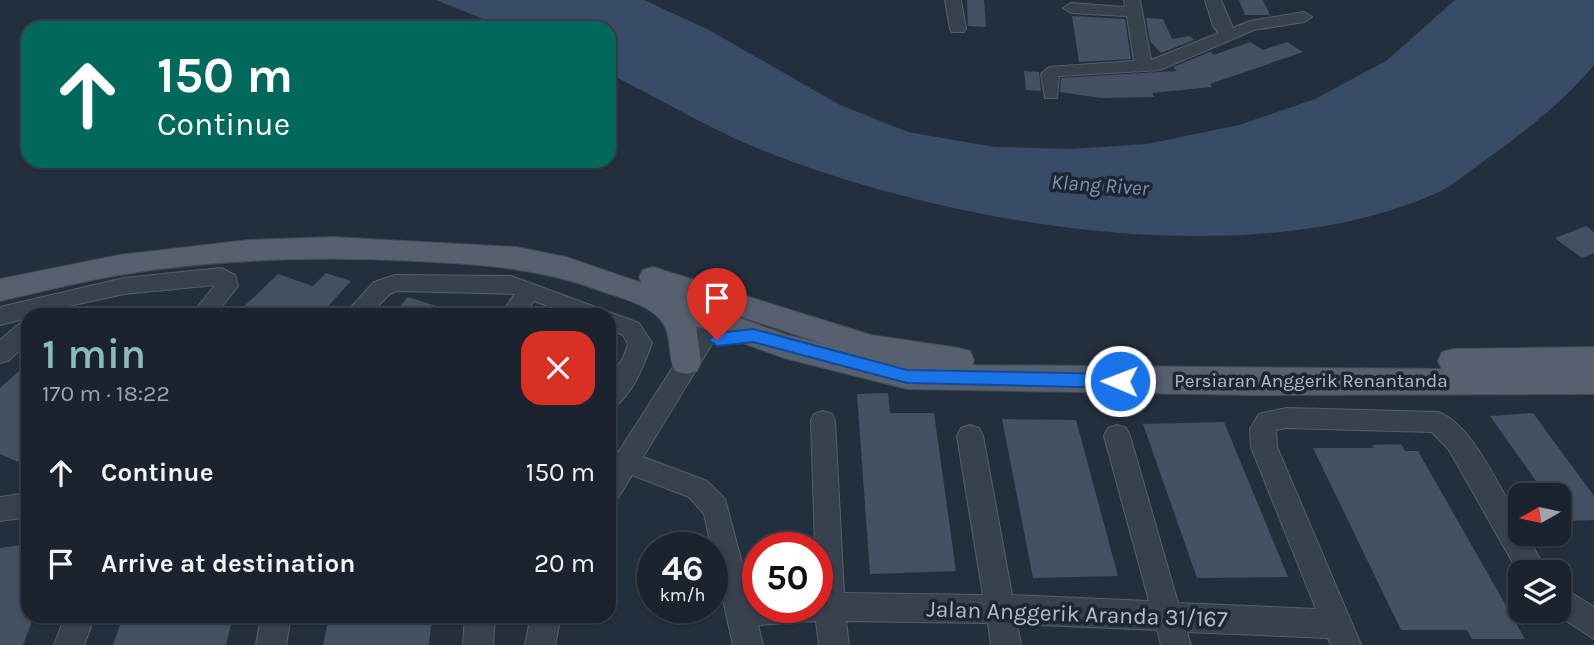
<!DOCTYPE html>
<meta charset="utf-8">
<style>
:root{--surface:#1b232e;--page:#242b36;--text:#f1f3f6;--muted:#a0a4aa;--line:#39404a;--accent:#8bbbb9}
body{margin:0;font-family:Karla,sans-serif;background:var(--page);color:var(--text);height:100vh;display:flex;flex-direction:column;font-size:26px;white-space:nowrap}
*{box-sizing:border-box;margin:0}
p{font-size:23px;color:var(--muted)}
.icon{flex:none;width:38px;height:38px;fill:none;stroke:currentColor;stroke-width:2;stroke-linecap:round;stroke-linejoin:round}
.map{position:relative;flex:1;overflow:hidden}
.side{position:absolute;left:21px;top:308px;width:595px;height:315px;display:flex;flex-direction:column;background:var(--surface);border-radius:21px;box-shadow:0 2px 5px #0004,0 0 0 2px var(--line)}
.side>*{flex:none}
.banner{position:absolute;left:21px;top:21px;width:595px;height:147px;border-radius:21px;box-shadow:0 2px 5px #0004,0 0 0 2px var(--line);background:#00695c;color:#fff;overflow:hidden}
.needle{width:46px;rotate:261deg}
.buttons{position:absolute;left:1508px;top:483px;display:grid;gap:14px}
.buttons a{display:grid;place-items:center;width:63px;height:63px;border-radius:14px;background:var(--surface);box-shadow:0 2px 5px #0004,0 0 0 2px var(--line);font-size:35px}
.speed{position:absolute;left:637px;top:532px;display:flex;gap:14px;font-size:35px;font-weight:700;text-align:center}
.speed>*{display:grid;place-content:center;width:91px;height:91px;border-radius:50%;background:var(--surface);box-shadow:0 2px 5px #0004,0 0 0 2px var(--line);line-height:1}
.speed small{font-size:18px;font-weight:400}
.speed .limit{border:10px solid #d22;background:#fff;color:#111}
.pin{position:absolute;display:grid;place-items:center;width:60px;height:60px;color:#fff;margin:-72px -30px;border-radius:50% 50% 50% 0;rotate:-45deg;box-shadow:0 0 7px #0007}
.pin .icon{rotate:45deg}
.me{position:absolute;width:77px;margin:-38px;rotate:271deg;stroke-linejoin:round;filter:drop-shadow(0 0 5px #0008)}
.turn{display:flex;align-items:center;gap:24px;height:147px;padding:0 21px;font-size:32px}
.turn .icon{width:91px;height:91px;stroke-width:2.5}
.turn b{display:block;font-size:49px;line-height:60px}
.round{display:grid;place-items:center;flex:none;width:74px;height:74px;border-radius:21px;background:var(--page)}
.overview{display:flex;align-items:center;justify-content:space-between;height:119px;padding:0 21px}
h1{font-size:42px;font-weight:600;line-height:52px;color:var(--accent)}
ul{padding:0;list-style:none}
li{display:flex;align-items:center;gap:21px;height:91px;padding:0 21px}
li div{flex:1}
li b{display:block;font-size:26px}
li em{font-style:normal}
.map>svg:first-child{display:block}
.water{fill:#394c67}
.building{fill:#455162}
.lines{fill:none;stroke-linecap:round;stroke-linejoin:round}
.minor-casing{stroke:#565f6c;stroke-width:2}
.major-casing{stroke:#414a57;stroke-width:2}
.minor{fill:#38414e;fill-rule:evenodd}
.major{fill:#56606e;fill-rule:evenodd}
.route{fill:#1a73e8;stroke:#114b97;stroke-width:2}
.labels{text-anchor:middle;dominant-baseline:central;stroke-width:7;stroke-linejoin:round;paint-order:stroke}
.street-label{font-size:19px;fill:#b4bcc9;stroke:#1d2633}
.water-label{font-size:21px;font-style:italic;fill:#7c92b1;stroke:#1d2633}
.near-street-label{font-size:23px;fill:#b4bcc9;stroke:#1d2633}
</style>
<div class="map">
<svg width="1594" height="645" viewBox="0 0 1594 645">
<rect width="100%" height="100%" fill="#242f3e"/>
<path class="water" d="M436 0H644L709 30 840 105 908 132 995 147 1070 149 1147 144 1239 125 1315 99 1386 61 1455 0H1594V65C1562 104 1518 137 1477 166 1465 174 1454 185 1441 191 1253 278 949 225 762 150 710 130 660 98 609 74V28H505Z"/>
<g class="building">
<path d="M967 0H984L986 27 968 26Z"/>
<path d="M1239 0H1263L1270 15H1245Z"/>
<path d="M1072 16 1125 19 1131 59 1079 62Z"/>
<path d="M1146 18 1163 19 1172 39 1190 36 1194 40 1161 53 1150 41Z"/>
<path d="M1250 42 1263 50 1287 42 1303 52 1210 84 1212 87 1152 93 1154 97 1101 98 1060 92 1061 78 1177 71 1173 67 1210 52 1214 55Z"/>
<path d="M1024 71 1039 72 1041 91 1026 90Z"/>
<path d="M1586 226 1594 232V253L1582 258 1555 238Z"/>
<path d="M326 273 351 281 320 315H235L278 274 313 286Z"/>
<path d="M408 297 455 312 454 315H392Z"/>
<path d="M28 363V456L21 463 0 454V388Z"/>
<path d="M888 393 890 413H934L956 571 870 574 857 394Z"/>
<path d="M1533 413 1594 496V520L1562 521 1559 495H1546L1490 416Z"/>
<path d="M1002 419 1076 420 1118 576 1033 578Z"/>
<path d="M1224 422 1274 543 1288 577 1197 578 1143 424Z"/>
<path d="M1401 444 1405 451H1418L1525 639H1472L1467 630H1401L1313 448H1374L1372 445Z"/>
<path d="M28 544V616H34L23 645H0V548Z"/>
<path d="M123 616H233L226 645H113Z"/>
<path d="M329 616H432L429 645H323Z"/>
</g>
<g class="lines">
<g class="minor-casing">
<g id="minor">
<path d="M945 0H961L966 29 964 32H952L950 29Z"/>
<path d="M1124 0H1140L1151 60 1219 33 1213 26 1205 0H1221L1233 28 1250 21 1304 12 1312 17 1304 22 1254 30 1160 70 1059 76 1057 98H1045L1041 74 1049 67 1134 61 1127 16 1071 13 1063 8 1071 3 1125 7Z"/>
<path d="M221 268 235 275 238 286 215 315H191L215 285 124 294 28 315V318L0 325V307L124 278Z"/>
<path d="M395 275 511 276 639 323 652 343C645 363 630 402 609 409V379L623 358 628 344 623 335 609 329V315H572L534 301 524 315H500L515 294 397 291 390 294 369 315H344L374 282Z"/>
<path d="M727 293 735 295 738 301 643 457 707 481 725 499 751 597H758V607H817L811 421 814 414 823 411 832 414 835 421 844 593 983 595 957 436 961 428 970 425 979 428 983 436 1012 595 1149 601 1104 436 1108 428 1117 425 1126 428 1130 436 1178 603 1316 609 1251 447 1250 429 1259 414 1286 408 1438 412C1472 423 1503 494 1521 525V534H1526L1547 572H1521V577L1449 450 1432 432 1286 428 1276 430 1277 447 1361 645H1331L1328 638 1187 632 1191 645H1161L1157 630 1017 624 1021 645H991L988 623 846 621 849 645H819L816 621 758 625 763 645H733L704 514 689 497 632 475 618 498 609 502V467L719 295Z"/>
<path d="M28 320V343L8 361 0 363V340L20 323Z"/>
<path d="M28 493V517L0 521V497Z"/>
<path d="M1559 585 1594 607V639L1551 611H1559Z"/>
<path d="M65 616H95L84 645H54Z"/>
<path d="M261 616H291L286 645H256Z"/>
<path d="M465 616H495L493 645H463Z"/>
<path d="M531 616H561L555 645H525Z"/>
</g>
</g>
<g class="major-casing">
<path id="major" d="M333 237 516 247 566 257 642 283 639 277 643 270 653 267 871 335 959 348 970 351 974 360 972 365 1442 369 1438 361 1442 352 1453 349 1594 347V394L1250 395 907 389 784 358 696 326 701 362 697 371 686 374 675 371C666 352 674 333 658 317 643 303 621 298 601 291 540 268 480 264 414 261 315 256 217 259 119 275 79 282 40 292 0 301V279L119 255 248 240ZM670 293 824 344 787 335Z"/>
</g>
<use href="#minor" class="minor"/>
<use href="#major" class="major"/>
</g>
<path class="route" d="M753 329 907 370 1120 374 1128 381 1120 388 907 383 753 342 717 346 709 340 717 333Z"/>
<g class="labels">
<g class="street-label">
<text x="1311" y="381">Persiaran Anggerik Renantanda</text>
</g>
<g class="water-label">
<text transform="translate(1100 185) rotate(4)">Klang River</text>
</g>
<g class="near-street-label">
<text transform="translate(1077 614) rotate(2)">Jalan Anggerik Aranda 31/167</text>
</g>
</g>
</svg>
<div class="buttons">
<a><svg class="needle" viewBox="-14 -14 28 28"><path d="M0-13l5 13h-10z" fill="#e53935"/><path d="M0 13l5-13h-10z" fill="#a0a4aa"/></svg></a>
<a><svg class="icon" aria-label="layers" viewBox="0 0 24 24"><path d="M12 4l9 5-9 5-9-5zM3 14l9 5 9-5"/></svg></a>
</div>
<div class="speed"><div>46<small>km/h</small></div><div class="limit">50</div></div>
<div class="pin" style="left:717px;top:340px;background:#d93025"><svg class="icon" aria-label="arrive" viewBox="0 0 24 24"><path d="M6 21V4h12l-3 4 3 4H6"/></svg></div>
<svg class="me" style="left:1120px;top:381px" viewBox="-20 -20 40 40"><circle r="17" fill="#1a73e8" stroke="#fff" stroke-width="3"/><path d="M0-11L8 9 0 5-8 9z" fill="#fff"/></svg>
<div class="banner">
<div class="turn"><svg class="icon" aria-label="ahead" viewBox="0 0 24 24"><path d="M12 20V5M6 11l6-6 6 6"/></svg><div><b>150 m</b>Continue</div></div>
</div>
<section class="side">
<div class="overview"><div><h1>1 min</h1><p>170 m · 18:22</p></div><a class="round" style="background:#d93025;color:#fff"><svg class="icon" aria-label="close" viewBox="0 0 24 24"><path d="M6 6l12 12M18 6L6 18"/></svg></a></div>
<ul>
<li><svg class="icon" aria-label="ahead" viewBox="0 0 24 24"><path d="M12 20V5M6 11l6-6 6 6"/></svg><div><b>Continue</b></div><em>150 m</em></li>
<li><svg class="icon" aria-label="arrive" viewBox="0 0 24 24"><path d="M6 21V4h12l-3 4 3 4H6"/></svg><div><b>Arrive at destination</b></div><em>20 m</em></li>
</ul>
</section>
</div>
